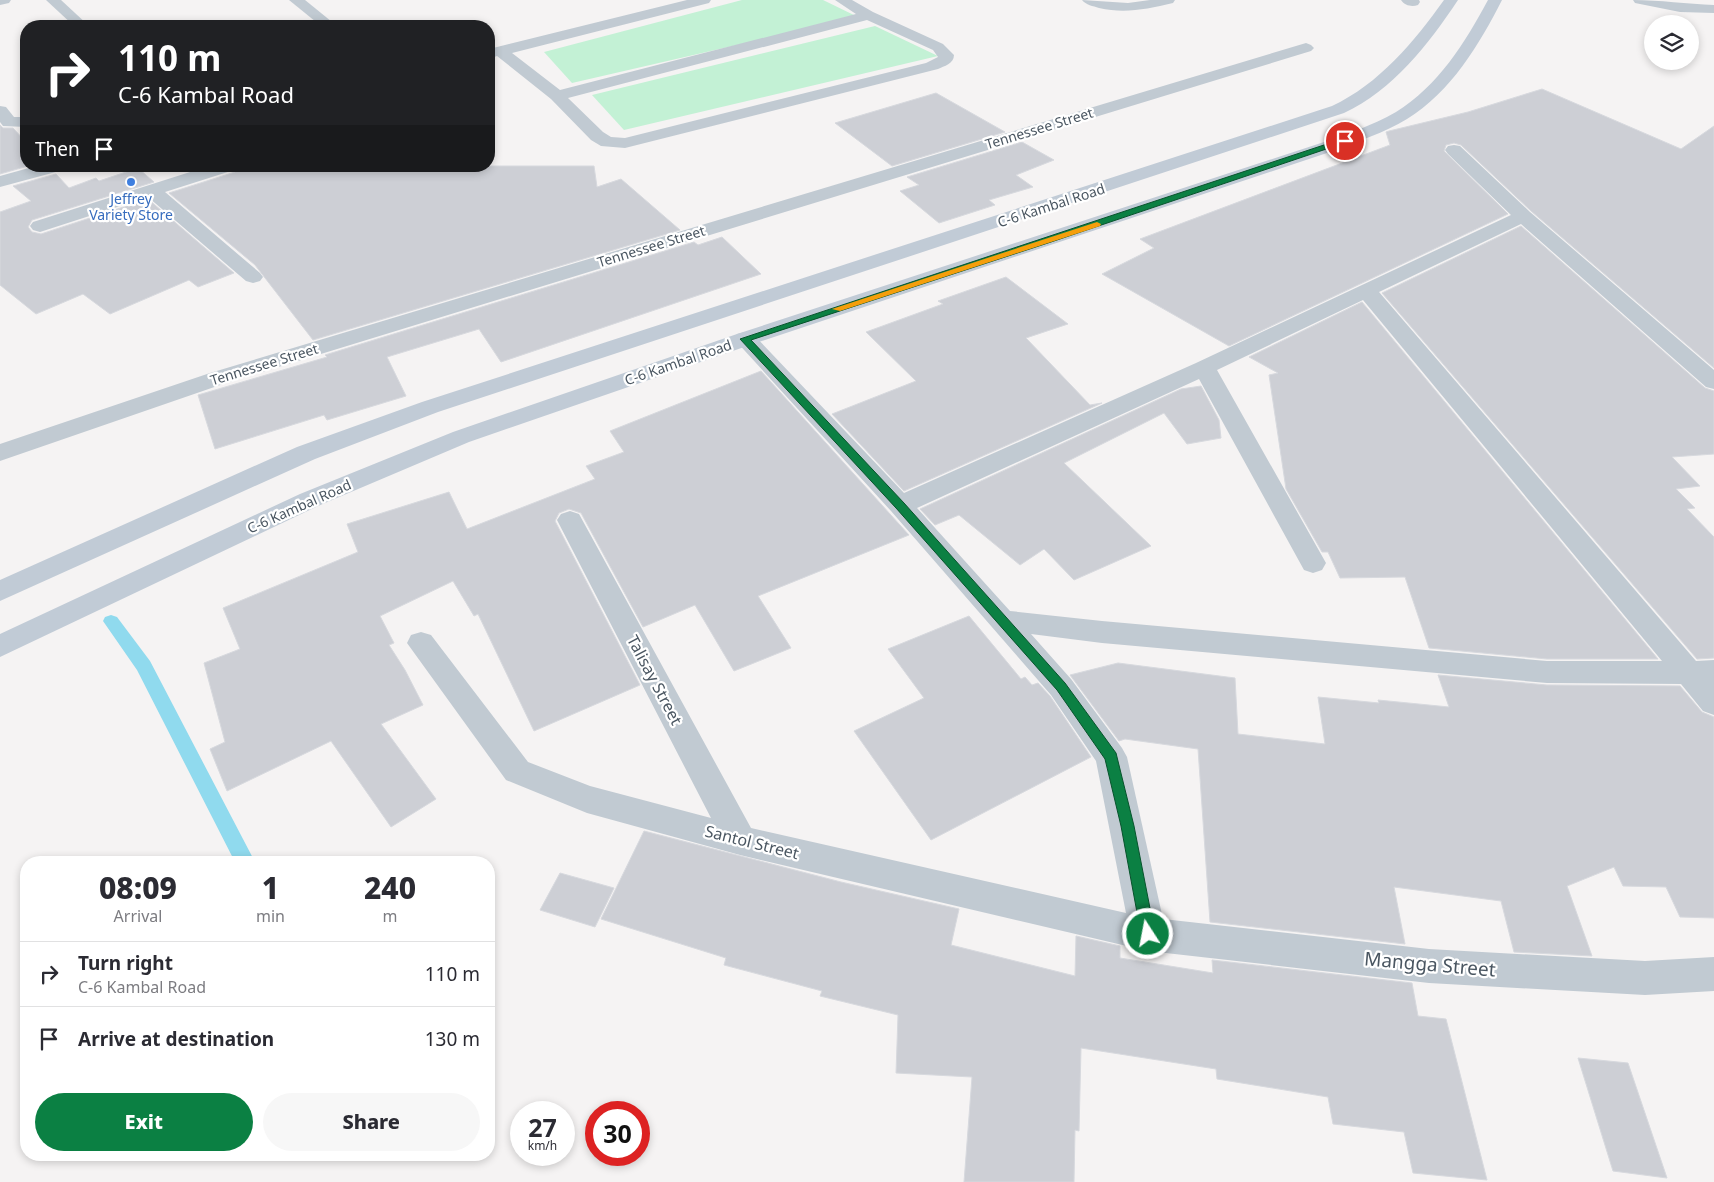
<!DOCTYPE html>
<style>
:root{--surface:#fff;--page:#f7f7f7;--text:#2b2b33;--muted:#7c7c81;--line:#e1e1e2;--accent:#0b8043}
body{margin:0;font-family:"Noto Sans",sans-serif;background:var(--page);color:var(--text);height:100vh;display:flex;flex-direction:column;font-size:19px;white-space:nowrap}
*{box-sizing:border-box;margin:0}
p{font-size:16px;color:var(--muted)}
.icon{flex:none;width:28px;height:28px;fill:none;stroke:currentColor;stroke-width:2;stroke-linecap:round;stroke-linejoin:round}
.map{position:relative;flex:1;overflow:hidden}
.drawer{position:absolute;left:20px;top:856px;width:475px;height:305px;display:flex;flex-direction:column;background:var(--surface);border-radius:20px;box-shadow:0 2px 8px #0003}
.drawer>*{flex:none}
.hud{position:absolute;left:20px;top:20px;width:475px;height:152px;border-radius:20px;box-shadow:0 2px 8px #0003;background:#202124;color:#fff;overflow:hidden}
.fabs{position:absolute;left:1644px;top:15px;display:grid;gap:10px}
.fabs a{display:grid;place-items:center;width:55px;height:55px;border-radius:50%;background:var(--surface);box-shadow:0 2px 8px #0003;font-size:25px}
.speed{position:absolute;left:510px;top:1101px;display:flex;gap:10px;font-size:25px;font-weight:700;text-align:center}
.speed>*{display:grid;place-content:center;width:65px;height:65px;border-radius:50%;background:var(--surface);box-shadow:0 2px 8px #0003;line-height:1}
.speed small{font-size:12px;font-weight:400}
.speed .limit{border:8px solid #d22;background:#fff;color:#111}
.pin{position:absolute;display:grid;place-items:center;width:42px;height:42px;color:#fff;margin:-21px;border:2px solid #fff;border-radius:50%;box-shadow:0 1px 5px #0007}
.me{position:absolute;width:55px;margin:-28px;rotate:349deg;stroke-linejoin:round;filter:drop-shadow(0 0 4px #0008)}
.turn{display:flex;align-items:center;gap:18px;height:105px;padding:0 15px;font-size:22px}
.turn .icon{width:65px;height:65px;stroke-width:2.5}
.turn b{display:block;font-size:35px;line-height:42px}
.then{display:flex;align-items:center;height:48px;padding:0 15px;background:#0003;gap:10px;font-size:19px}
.eta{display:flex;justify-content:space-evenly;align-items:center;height:85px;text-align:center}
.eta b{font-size:30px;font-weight:800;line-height:35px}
.button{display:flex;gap:10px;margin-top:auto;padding:10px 15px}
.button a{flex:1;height:58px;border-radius:30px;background:var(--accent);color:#fff;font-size:20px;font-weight:800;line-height:58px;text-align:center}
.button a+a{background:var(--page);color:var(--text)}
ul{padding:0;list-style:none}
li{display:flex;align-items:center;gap:15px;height:65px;padding:0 15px;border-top:1px solid var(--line)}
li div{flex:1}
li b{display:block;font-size:19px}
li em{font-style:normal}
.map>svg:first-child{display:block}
.green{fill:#c3f1d5}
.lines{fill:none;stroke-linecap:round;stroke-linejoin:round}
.stream{fill:#90daee;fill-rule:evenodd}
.building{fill:#cdcfd5;stroke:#d7d9de}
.minor{fill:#c1cad2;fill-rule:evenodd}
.secondary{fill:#c1cbd6;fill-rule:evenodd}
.route{fill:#0b8043;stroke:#07532c}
.slow{fill:#f59e0b}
.shop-dot{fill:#3f7fe0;stroke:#fff;stroke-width:2}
.labels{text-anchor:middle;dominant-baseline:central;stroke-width:4.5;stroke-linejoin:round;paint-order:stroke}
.far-street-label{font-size:14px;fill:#4a5661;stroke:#fff}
.far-shop-label{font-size:14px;fill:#366cbe;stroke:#fff}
.street-label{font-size:16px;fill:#4a5661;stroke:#fff}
.near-street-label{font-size:19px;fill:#4a5661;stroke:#fff}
</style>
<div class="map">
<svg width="1714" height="1182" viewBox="0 0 1714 1182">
<rect width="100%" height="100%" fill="#f5f3f3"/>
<g class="green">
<path d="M742 0H823L858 17 572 83 544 52Z"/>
<path d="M875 26 938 56 624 130 592 95Z"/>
</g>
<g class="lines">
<path class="stream" d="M111 615 117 617 150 661 255 862H235L137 670 103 621 105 617Z"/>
</g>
<g class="building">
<path d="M1542 89 1681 149 1714 126V368L1531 211 1461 145 1454 143 1446 145 1444 151 1508 214 1229 346 1102 274 1154 248 1140 239 1390 145 1386 132 1389 131 1468 112Z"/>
<path d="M936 93 1005 132 892 166 835 123Z"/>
<path d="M0 125 3 128H13L26 142V166H28L0 174Z"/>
<path d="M1022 142 1054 160 1016 175 1033 187 989 200 995 205 939 223 900 191 919 185 907 177Z"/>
<path d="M239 166H594L597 187 621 179 680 230 313 340 255 265 169 193 235 172Z"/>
<path d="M138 168 154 182 32 220 28 227 32 232 41 234 148 199 234 273 198 287 189 280 110 314 83 294 36 314 0 285V212L31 201 13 186 56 174 69 188 96 178 99 181Z"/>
<path d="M1521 226 1705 388 1714 391V454L1672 457 1700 486 1676 489 1695 508 1687 509 1714 537V658L1697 659 1382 293Z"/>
<path d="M722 237 761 274 501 362 479 329 387 357 406 396 327 420 324 415 215 449 198 395 327 357 325 355 694 242 698 245Z"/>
<path d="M1006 277 1068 324 1026 338 1090 405 1102 403 904 491 832 414 916 381 866 332 943 304 938 301Z"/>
<path d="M1362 302 1658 659H1547L1429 648 1405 577 1340 578 1328 552H1322L1286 489 1269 375 1278 373 1249 357Z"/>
<path d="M761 371 909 535 758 596 791 648 734 671 695 605 643 627 581 513 569 509 559 513 555 521 640 685 534 731 478 614 474 616 453 581 380 616 394 643 389 645 405 670 423 705 381 724 436 799 391 827 331 741 227 791 210 749 225 742 204 663 240 649 223 608 358 552 347 524 449 492 467 529 595 479 586 466 624 452 610 431Z"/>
<path d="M1201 386 1219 420 1221 438 1187 444 1164 413 1064 463 1151 546 1074 580 1044 549 1020 565 959 515 935 525 920 509 1181 389Z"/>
<path d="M969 616 1021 679 1025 677 1032 685 1038 683 1050 696 1091 757 931 840 854 731 924 698 888 649Z"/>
<path d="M1118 663 1235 678 1238 734 1325 744 1318 697 1379 703 1378 700 1449 707 1438 675 1547 685 1680 686 1702 712 1714 717V918L1680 917 1666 887 1623 886 1614 867 1567 886 1592 956 1514 952 1501 901 1394 887 1405 944 1210 922 1198 749 1125 739 1119 741 1070 675Z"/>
<path d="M644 831 841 882 959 909 951 945 1075 976 1076 936 1120 946V958L1213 973 1212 960 1412 983 1418 1016 1446 1019 1487 1180 1413 1173 1404 1132 1333 1124 1328 1097 1217 1079 1216 1069 1081 1048 1079 1131 1075 1130 1074 1182H964L972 1077 896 1073 898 1015 820 996 822 991 724 965 726 958 601 919Z"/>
<path d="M560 873 614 888 595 927 540 910Z"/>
<path d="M1578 1058 1628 1063 1667 1178 1613 1171Z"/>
</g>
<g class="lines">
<g class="minor">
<path d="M0 0H11L9 3 0 5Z"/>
<path d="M46 0H61L89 26H74Z"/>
<path d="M289 0H305L337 26H321Z"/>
<path d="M687 0H711L709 3 512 53 560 90 856 14 835 0H852L873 12 943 44 954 55C954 64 944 66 938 69L625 148 601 146 591 140 551 99 497 56 489 59V49ZM867 20 933 50 938 57 926 63 625 138 611 137 603 132 568 98Z"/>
<path d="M1082 0 1128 3 1150 0H1175L1173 3C1147 9 1125 14 1099 8 1093 6 1086 5 1082 0Z"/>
<path d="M1401 0H1419L1420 2 1418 5C1412 7 1405 6 1401 0Z"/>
<path d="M1633 0C1660 0 1687 4 1714 5V13L1680 12 1635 3Z"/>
<path d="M1306 43 1311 45 1314 48 1311 51 226 383 0 461V444L210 373Z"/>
<path d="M0 106 6 107 14 117H26V127L3 126 0 122Z"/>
<path d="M1454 145 1460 146 1530 212 1714 370V389L1706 387 1521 224 1379 292 1696 661 1714 660V715L1703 711 1681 684 1547 683 1102 643 1031 634 1071 679 1122 748 1127 757 1163 919 1429 949 1645 961 1714 957V991L1645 995 1429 983 1148 951 740 855 587 813 506 780 407 643 411 635 421 632 431 635 528 762 590 786 711 818 557 520 561 514 570 511 579 514 751 828 1126 913 1096 761 1051 695 891 511 734 339 737 334 745 332 753 334 904 493 1196 363 1511 215 1448 154 1445 150 1448 146ZM1363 300 1662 661H1547L1102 621 1010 611 917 508 1199 379 1304 570 1313 573 1322 570 1326 563 1217 370Z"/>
<path d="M36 166H66L63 170 0 187V176Z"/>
<path d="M209 166H237L234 170 165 192 260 273 263 277 260 281 253 283 246 281 148 197 40 232 33 230 30 226 33 222Z"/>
</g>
<g class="secondary">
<path d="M1444 0H1458C1428 45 1393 90 1344 113L438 412 315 459 0 601V580L297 447 422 402 1332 106C1379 84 1414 42 1444 0Z"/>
<path d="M1488 0H1502C1479 45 1451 92 1407 119 1384 133 1358 141 1333 151L753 344 469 442 318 506 0 657V634L300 494 453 432 737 334 1321 143C1346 134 1372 126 1396 112 1438 86 1465 43 1488 0Z"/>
</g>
</g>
<path class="route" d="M1345 138 1347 139V142L1051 242 751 340 904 503 1065 683 1116 753 1134 826 1155 934 1153 939 1148 941 1143 939 1141 934 1121 826 1105 759 1057 690 896 508 740 339Z"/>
<path class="slow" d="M1097 222 1101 224 1100 226 840 311 832 309Z"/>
<circle class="shop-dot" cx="131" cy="182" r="5"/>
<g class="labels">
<g class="far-street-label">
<text transform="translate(1039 128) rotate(-17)">Tennessee Street</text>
<text transform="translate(1051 205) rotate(-18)">C-6 Kambal Road</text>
<text transform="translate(651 246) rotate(-17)">Tennessee Street</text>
<text transform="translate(678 362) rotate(-19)">C-6 Kambal Road</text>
<text transform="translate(264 364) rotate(-17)">Tennessee Street</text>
<text transform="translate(299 506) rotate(-24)">C-6 Kambal Road</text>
</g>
<g class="far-shop-label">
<text x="131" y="198">Jeffrey<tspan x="131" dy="16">Variety Store</tspan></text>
</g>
<g class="street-label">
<text transform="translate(655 680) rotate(62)">Talisay Street</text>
<text transform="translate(752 842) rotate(14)">Santol Street</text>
</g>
<g class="near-street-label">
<text transform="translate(1430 964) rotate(5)">Mangga Street</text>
</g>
</g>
</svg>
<div class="fabs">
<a><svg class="icon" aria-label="layers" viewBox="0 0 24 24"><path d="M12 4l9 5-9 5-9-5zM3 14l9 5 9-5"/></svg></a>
</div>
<div class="speed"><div>27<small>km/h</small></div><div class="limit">30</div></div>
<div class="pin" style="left:1345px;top:141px;background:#d93025"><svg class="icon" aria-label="arrive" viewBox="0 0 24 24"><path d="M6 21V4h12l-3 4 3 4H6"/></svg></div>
<svg class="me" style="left:1148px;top:934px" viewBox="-20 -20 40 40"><circle r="17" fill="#0b8043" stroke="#fff" stroke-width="3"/><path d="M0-11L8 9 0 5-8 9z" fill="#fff"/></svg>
<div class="hud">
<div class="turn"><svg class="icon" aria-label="right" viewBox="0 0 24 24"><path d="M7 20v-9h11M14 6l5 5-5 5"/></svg><div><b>110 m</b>C-6 Kambal Road</div></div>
<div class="then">Then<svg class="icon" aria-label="arrive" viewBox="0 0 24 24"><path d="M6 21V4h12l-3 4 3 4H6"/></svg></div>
</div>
<section class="drawer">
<div class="eta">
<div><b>08:09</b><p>Arrival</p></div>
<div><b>1</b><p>min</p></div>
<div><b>240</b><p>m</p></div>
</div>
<ul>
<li><svg class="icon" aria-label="right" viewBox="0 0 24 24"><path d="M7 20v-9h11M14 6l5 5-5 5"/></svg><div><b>Turn right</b><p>C-6 Kambal Road</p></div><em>110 m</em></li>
<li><svg class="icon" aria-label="arrive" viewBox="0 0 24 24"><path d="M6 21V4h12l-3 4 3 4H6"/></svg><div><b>Arrive at destination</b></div><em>130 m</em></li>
</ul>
<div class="button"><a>Exit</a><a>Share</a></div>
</section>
</div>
